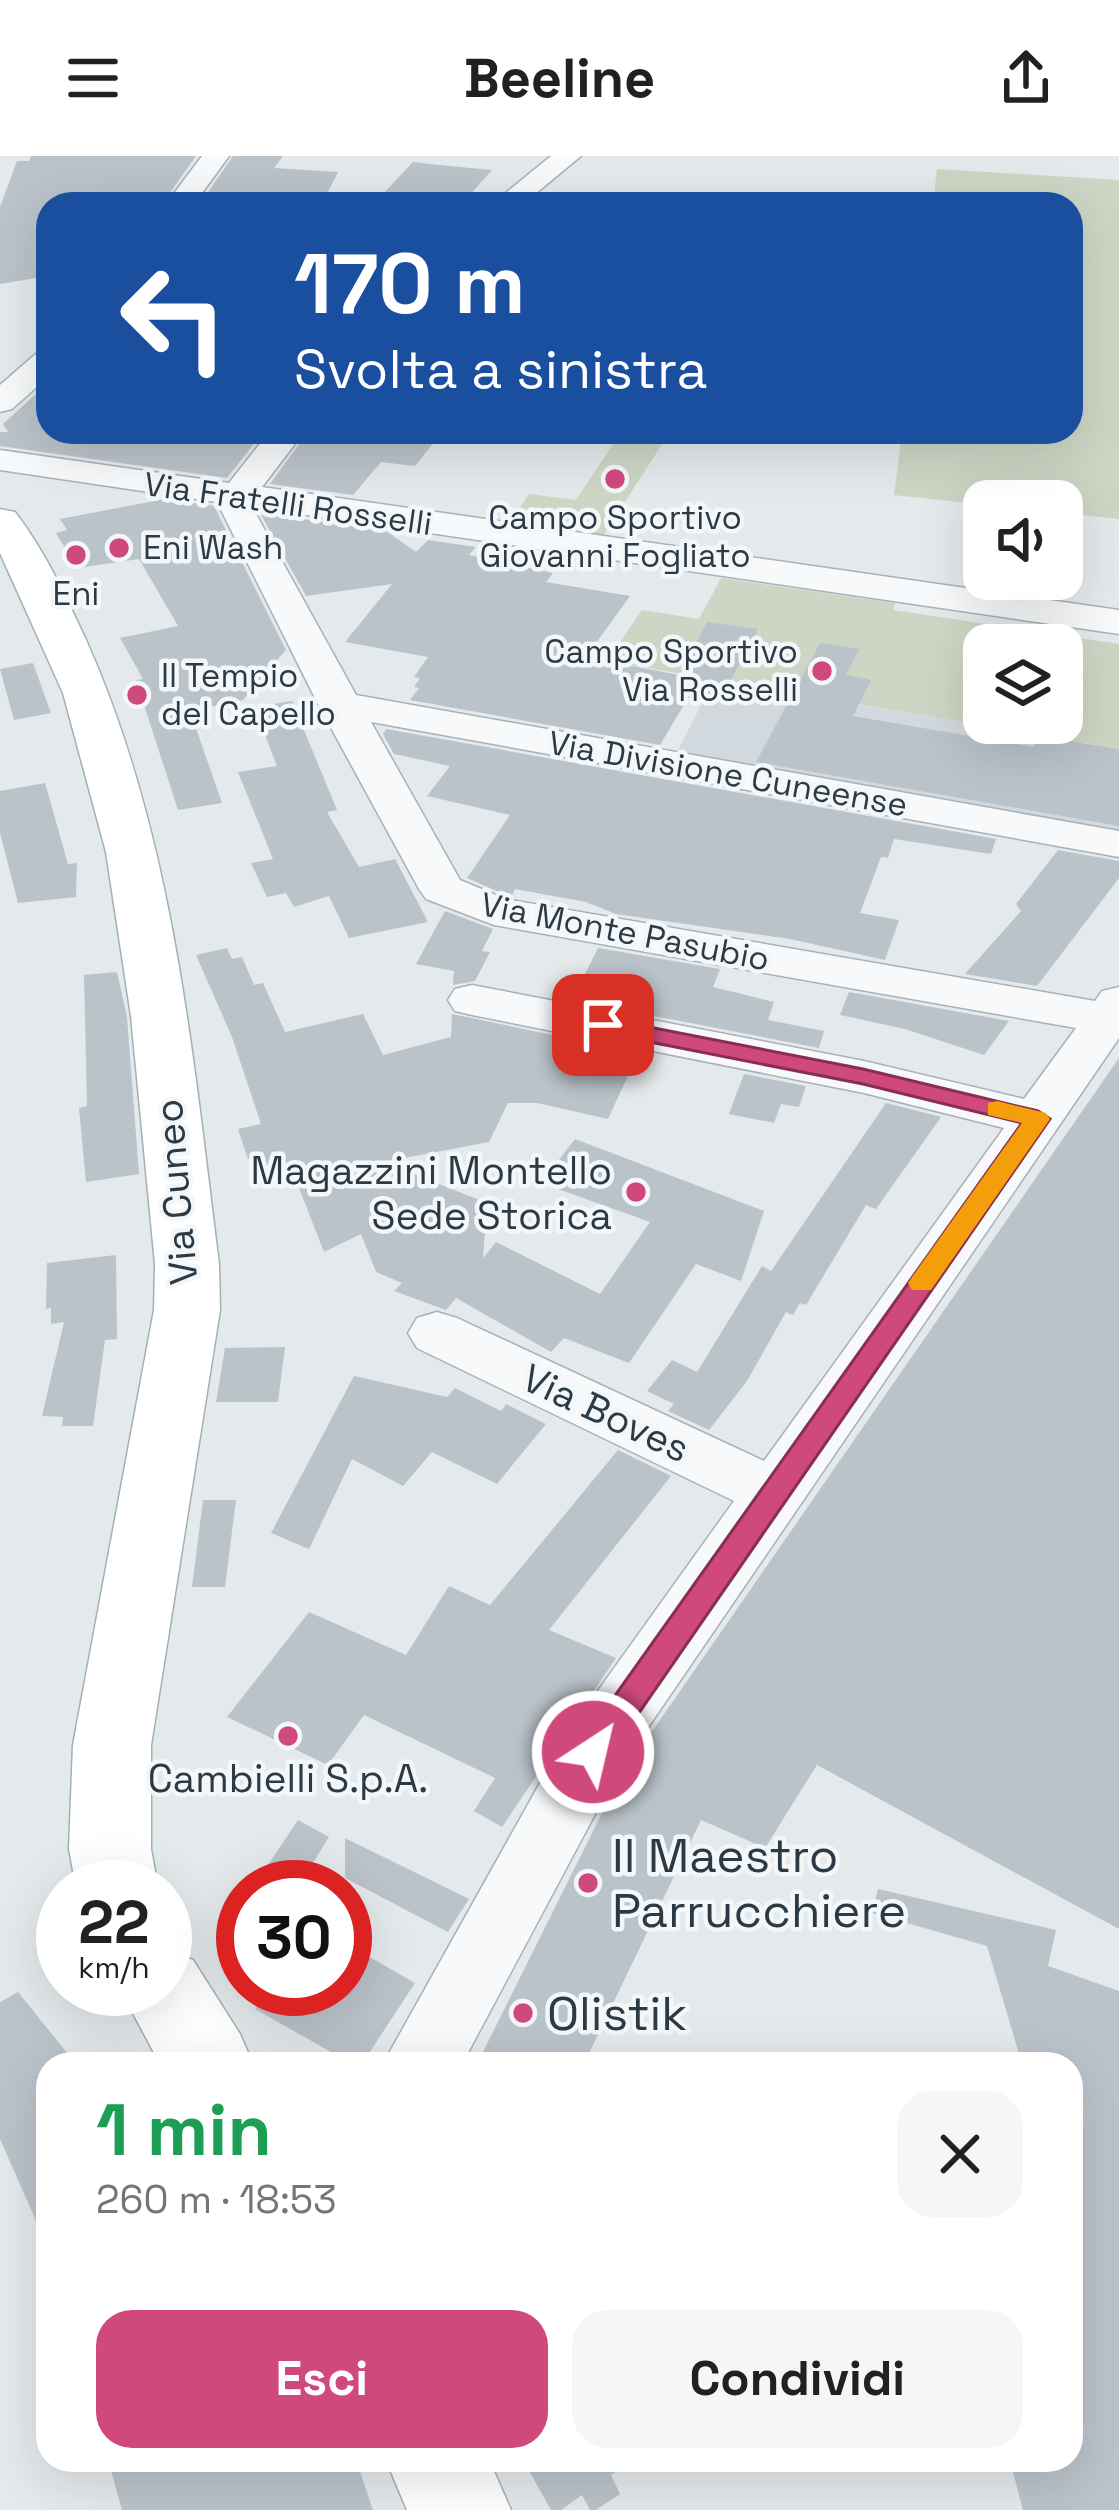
<!DOCTYPE html>
<html lang="it">
<meta charset="utf-8">
<style>
:root{--surface:#fff;--page:#f6f6f6;--text:#202124;--muted:#757577;--accent:#d0497d}
body{margin:0;font-family:"Space Grotesk",sans-serif;background:var(--page);color:var(--text);height:100vh;display:flex;flex-direction:column;font-size:45px;white-space:nowrap}
*{box-sizing:border-box;margin:0}
p{font-size:39px;color:var(--muted)}
.icon{flex:none;width:66px;height:66px;fill:none;stroke:currentColor;stroke-width:2;stroke-linecap:round;stroke-linejoin:round}
.map{position:relative;flex:1;overflow:hidden}
.panel{position:absolute;left:36px;top:1896px;width:1047px;height:420px;display:flex;flex-direction:column;background:var(--surface);border-radius:36px;box-shadow:0 12px 48px #0002}
.panel>*{flex:none}
.guide{position:absolute;left:36px;top:36px;width:1047px;height:252px;border-radius:36px;box-shadow:0 12px 48px #0002;background:#1a4fa0;color:#fff;overflow:hidden}
.tools{position:absolute;left:963px;top:324px;display:grid;gap:24px}
.tools a{display:grid;place-items:center;width:120px;height:120px;border-radius:24px;background:var(--surface);box-shadow:0 12px 48px #0002;font-size:60px}
.speed{position:absolute;left:36px;top:1704px;display:flex;gap:24px;font-size:60px;font-weight:700;text-align:center}
.speed>*{display:grid;place-content:center;width:156px;height:156px;border-radius:50%;background:var(--surface);box-shadow:0 12px 48px #0002;line-height:1}
.speed small{font-size:30px;font-weight:400}
.speed .limit{border:18px solid #d22;background:#fff;color:#111}
.pin{position:absolute;display:grid;place-items:center;width:102px;height:102px;color:#fff;margin:-51px;border-radius:24px;box-shadow:0 6px 18px #0006}
.me{position:absolute;width:132px;margin:-66px;rotate:35deg;stroke-linejoin:round;filter:drop-shadow(0 0 9px #0008)}
.turn{display:flex;align-items:center;gap:42px;height:252px;padding:0 60px;font-size:54px}
.turn .icon{width:156px;height:156px;stroke-width:2.5}
.turn b{display:block;font-size:84px;line-height:102px}
.round{display:grid;place-items:center;flex:none;width:126px;height:126px;border-radius:36px;background:var(--page)}
.summary{display:flex;align-items:center;justify-content:space-between;height:204px;padding:0 60px}
h1{font-size:72px;font-weight:600;line-height:90px;color:#1e9e55}
.action{display:flex;gap:24px;margin-top:auto;padding:24px 60px}
.action a{flex:1;height:138px;border-radius:36px;background:var(--accent);color:#fff;font-size:48px;font-weight:600;line-height:138px;text-align:center}
.action a+a{background:var(--page);color:var(--text)}
header{display:flex;justify-content:space-between;align-items:center;height:156px;padding:0 60px;background:var(--surface);font-size:54px;font-weight:600}
.map>svg:first-child{display:block}
.built{fill:#d2d9de}
.green{fill:#cdd6c5;fill-rule:evenodd}
.building{fill:#bbc3ca}
.lines{fill:none;stroke-linecap:round;stroke-linejoin:round}
.minor-casing{stroke:#a9b1b7;stroke-width:3}
.major-casing{stroke:#a3b0b8;stroke-width:3}
.minor{fill:#f7f9fa;fill-rule:evenodd}
.major{fill:#fff;fill-rule:evenodd}
.route{fill:#d0497d;stroke:#872f51;stroke-width:3}
.slow{fill:#f59e0b}
.poi-dot{fill:#d0497d;stroke:#f4f7f9;stroke-width:4.5}
.labels{text-anchor:middle;dominant-baseline:central;stroke-width:9;stroke-linejoin:round;paint-order:stroke}
.far-street-label{font-size:33px;fill:#2b3a45;stroke:#f4f7f9}
.far-poi-label{font-size:33px;fill:#2b3a45;stroke:#f4f7f9}
.poi-label{font-size:39px;fill:#2b3a45;stroke:#f4f7f9;text-anchor:end}
.street-label{font-size:39px;fill:#2b3a45;stroke:#f4f7f9}
.near-poi-label{font-size:48px;fill:#2b3a45;stroke:#f4f7f9;text-anchor:start}
</style>
<header><svg class="icon" aria-label="menu" viewBox="0 0 24 24"><path d="M4 6h16M4 12h16M4 18h16"/></svg>Beeline<svg class="icon" aria-label="share" viewBox="0 0 24 24"><path d="M12 15V3M7 8l5-5 5 5M5 13v7h14v-7"/></svg></header>
<div class="map">
<svg width="1119" height="2354" viewBox="0 0 1119 2354">
<rect width="100%" height="100%" fill="#e4e9ec"/>
<path class="built" d="M714 524 1119 593V678L676 598Z"/>
<g class="green">
<path d="M937 13 1119 24V363L1062 357V345L984 349 894 339 902 276H1071V48H933Z"/>
<path d="M621 276H670L601 383 592 381 589 366 571 364 551 376 507 369 529 338 576 344Z"/>
<path d="M721 422 895 447 893 454 1119 488V593L607 505 642 454 699 463ZM984 489H1062V567H984Z"/>
</g>
<g class="building">
<path d="M31 0H196L162 48H48V120L0 128V51L17 5H29Z"/>
<path d="M233 0H283L274 12 338 16 322 48H200Z"/>
<path d="M413 6 439 9 492 14 466 43 456 47 384 37Z"/>
<path d="M48 227V276H263L227 322 0 290V276H8L3 268Z"/>
<path d="M308 276H442L415 310 381 306 353 339 270 328Z"/>
<path d="M165 343 214 350 286 494 243 544 190 555 222 647 178 654 136 524 143 523 120 482 178 470 139 403 77 412 56 377 67 374 60 363Z"/>
<path d="M260 357 386 375 416 396 428 384 476 391 469 399 553 417 546 426 630 440 586 501 679 519 707 466 758 473 719 546 688 542 660 589 410 544 419 532 414 531 420 522 414 521 428 501 345 486 392 428 306 440Z"/>
<path d="M820 487 859 493 846 519 871 524 853 560 1034 591 1038 580 1119 593V670L756 606Z"/>
<path d="M33 507 51 557 14 564 0 513Z"/>
<path d="M292 545 337 654 327 656 359 711 395 703 428 766 349 782 329 740 294 751 286 737 267 741 251 707 273 703 238 616 277 610 254 551Z"/>
<path d="M386 573 996 683 991 698 894 683 888 702 881 701 860 757 899 764 885 804 790 783 616 758 586 746 515 733 512 740 506 739 467 722 510 659 427 640 450 610 394 598 383 578Z"/>
<path d="M45 627 68 708 77 707 76 741 18 747 0 677V635Z"/>
<path d="M1058 694 1119 705V722L1037 830 965 818 1021 755 1016 748Z"/>
<path d="M445 755 493 773 482 795 490 796 475 825 453 829 454 815 416 808Z"/>
<path d="M227 792 232 803 242 801 254 829 263 827 285 876 363 858 383 899 451 881 452 858 653 900 651 905 636 902 608 963 537 947H508L489 986 383 1006 487 1047 483 1102 496 1086 600 1138 650 1066 541 1027 575 983 764 1055 741 1125 696 1108 629 1207 564 1182 551 1196 456 1142 446 1154 394 1135 402 1127 376 1116 361 1078 324 1096 292 1014 282 1016 278 1008 259 1011 255 1001 248 1003 238 973 261 968 232 881 196 799Z"/>
<path d="M598 792 720 813 713 831 774 846 768 864 824 875 819 892 572 844Z"/>
<path d="M117 816 127 861 139 1018 86 1026 79 952 87 950 84 819Z"/>
<path d="M849 836 1009 865 984 899 905 873 840 859Z"/>
<path d="M1119 902V1773L817 1609 765 1692 701 1664 584 1908H477L619 1623Z"/>
<path d="M744 918 806 930 799 951 781 948 774 967 729 958Z"/>
<path d="M886 947 941 961 876 1053 866 1049 806 1149 800 1147 793 1159 786 1156 747 1225 709 1274 668 1255 674 1248 647 1235 672 1204 697 1216 762 1110 771 1115Z"/>
<path d="M116 1099 117 1183 105 1184 93 1270H62L63 1261 42 1260 64 1166 51 1168V1152L46 1153 47 1107Z"/>
<path d="M285 1191 278 1246H216L225 1192Z"/>
<path d="M354 1220 447 1241 455 1232 501 1255 506 1248 546 1268 497 1328 432 1296 403 1330 352 1303 309 1393 271 1377Z"/>
<path d="M618 1294 671 1320 549 1474 616 1502 502 1671 474 1655 495 1622 364 1559 328 1609 227 1561 309 1456 406 1499 449 1430 490 1449Z"/>
<path d="M203 1344H236L225 1431H192Z"/>
<path d="M298 1664 329 1681 298 1731H253Z"/>
<path d="M345 1682 469 1743 448 1776 345 1722Z"/>
<path d="M878 1733 1056 1774 1048 1810 1119 1835V2354H1023L1010 2304H1071V1908H1022L987 1790 872 1757Z"/>
<path d="M345 1787 415 1827 362 1908H352L255 1853 269 1833H345Z"/>
<path d="M18 1836 76 1908H48V2092L0 1983V1846Z"/>
<path d="M108 2304H356L373 2354H122Z"/>
<path d="M523 2304H633L611 2319 620 2338 596 2354H590L582 2339 561 2354H551Z"/>
</g>
<g class="lines">
<g class="minor-casing">
<g id="minor">
<path d="M202 0H229L194 48H166Z"/>
<path d="M551 0H581L523 48H492Z"/>
<path d="M48 195V221L12 253 0 256V229L37 197Z"/>
<path d="M269 276H304L262 331 1119 454V478L252 351 356 539 1119 675V701L371 566 460 724 505 743 1095 845 1102 835 1119 831V882L617 1617 462 1908H383L569 1575 734 1345 417 1192 408 1177 417 1162 437 1156 457 1162 764 1305 1004 972 864 937 472 859 455 855 448 844 455 833 472 829 864 905 1024 943 1076 872 494 769 426 743 419 733 318 548 217 346 0 314V294L229 327Z"/>
</g>
</g>
<g class="major-casing">
<g id="major">
<path d="M0 353 15 356C45 395 65 439 86 484 174 681 192 896 219 1108L220 1154 151 1589V1693L158 1731H76L69 1693 73 1589 154 1154 155 1108 131 860 106 696 63 537 0 397Z"/>
<path d="M165 1793 193 1804 240 1878 253 1908H160L120 1833H165Z"/>
<path d="M386 2304H489L511 2354H407Z"/>
</g>
</g>
<use href="#minor" class="minor"/>
<use href="#major" class="major"/>
</g>
<path class="route" d="M603 862 863 913 1038 955 1050 963 605 1606 593 1610 582 1606 577 1596 582 1586 1022 967 863 928 594 875V864Z"/>
<path class="slow" d="M997 945 1046 957 1050 963 931 1134H912L908 1127 912 1121 1022 967 988 959V947Z"/>
<g class="poi-dot">
<circle cx="615" cy="323" r="12"/>
<circle cx="119" cy="392" r="12"/>
<circle cx="76" cy="399" r="12"/>
<circle cx="822" cy="515" r="12"/>
<circle cx="137" cy="539" r="12"/>
<circle cx="636" cy="1036" r="12"/>
<circle cx="288" cy="1580" r="12"/>
<circle cx="588" cy="1727" r="12"/>
<circle cx="523" cy="1857" r="12"/>
</g>
<g class="labels">
<g class="far-street-label">
<text transform="translate(288 348) rotate(8)">Via Fratelli Rosselli</text>
<text transform="translate(728 618) rotate(10)">Via Divisione Cuneense</text>
<text transform="translate(625 776) rotate(11)">Via Monte Pasubio</text>
</g>
<g class="far-poi-label">
<text x="615" y="362">Campo Sportivo<tspan x="615" dy="38">Giovanni Fogliato</tspan></text>
<text x="143" y="392" text-anchor="start">Eni Wash</text>
<text x="76" y="438">Eni</text>
<text x="798" y="496" text-anchor="end">Campo Sportivo<tspan x="798" dy="38">Via Rosselli</tspan></text>
<text x="161" y="520" text-anchor="start">Il Tempio<tspan x="161" dy="38">del Capello</tspan></text>
</g>
<g class="poi-label">
<text x="612" y="1014">Magazzini Montello<tspan x="612" dy="45">Sede Storica</tspan></text>
<text x="288" y="1622" text-anchor="middle">Cambielli S.p.A.</text>
</g>
<g class="street-label">
<text transform="translate(176 1036) rotate(-95)">Via Cuneo</text>
<text transform="translate(606 1257) rotate(25)">Via Boves</text>
</g>
<g class="near-poi-label">
<text x="612" y="1699">Il Maestro<tspan x="612" dy="55">Parrucchiere</tspan></text>
<text x="547" y="1857">Olistik</text>
</g>
</g>
</svg>
<div class="tools">
<a><svg class="icon" aria-label="sound" viewBox="0 0 24 24"><path d="M4 9h4l5-4v14l-5-4H4zM17 9q2 3 0 6"/></svg></a>
<a><svg class="icon" aria-label="layers" viewBox="0 0 24 24"><path d="M12 4l9 5-9 5-9-5zM3 14l9 5 9-5"/></svg></a>
</div>
<div class="speed"><div>22<small>km/h</small></div><div class="limit">30</div></div>
<div class="pin" style="left:603px;top:869px;background:#d93025"><svg class="icon" aria-label="arrive" viewBox="0 0 24 24"><path d="M6 21V4h12l-3 4 3 4H6"/></svg></div>
<svg class="me" style="left:593px;top:1596px" viewBox="-20 -20 40 40"><circle r="17" fill="#d0497d" stroke="#fff" stroke-width="3"/><path d="M0-11L8 9 0 5-8 9z" fill="#fff"/></svg>
<div class="guide">
<div class="turn"><svg class="icon" aria-label="left" viewBox="0 0 24 24"><path d="M17 20v-9H6M10 6l-5 5 5 5"/></svg><div><b>170 m</b>Svolta a sinistra</div></div>
</div>
<section class="panel">
<div class="summary"><div><h1>1 min</h1><p>260 m · 18:53</p></div><a class="round"><svg class="icon" aria-label="close" viewBox="0 0 24 24"><path d="M6 6l12 12M18 6L6 18"/></svg></a></div>
<div class="action"><a>Esci</a><a>Condividi</a></div>
</section>
</div>
